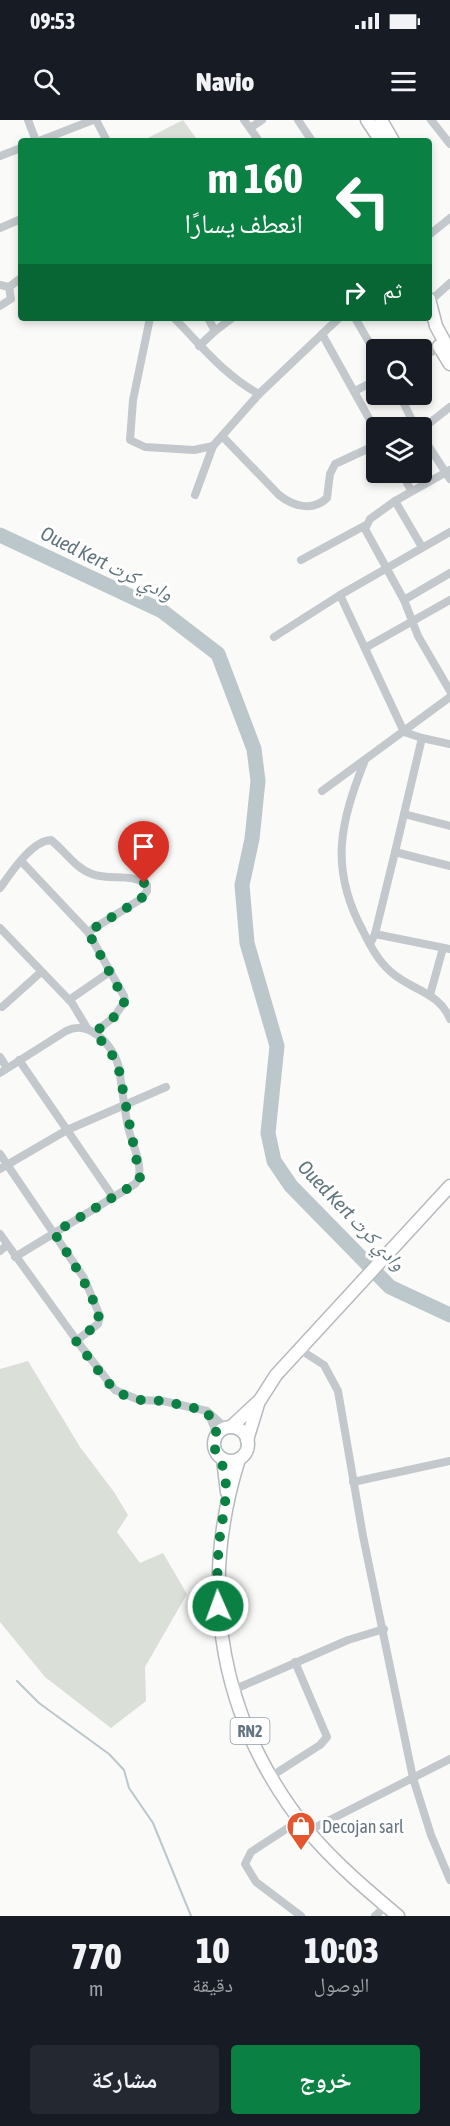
<!DOCTYPE html>
<html lang="ar">
<meta charset="utf-8">
<style>
:root{--surface:#171b24;--page:#242831;--text:#f1f3f6;--muted:#9ea1a6;--accent:#0b8043}
body{margin:0;font-family:"Asap Condensed","Noto Naskh Arabic",sans-serif;background:var(--page);color:var(--text);direction:rtl;height:100vh;display:flex;flex-direction:column;font-size:22px;white-space:nowrap}
*{box-sizing:border-box;margin:0}
p{font-size:20px;color:var(--muted)}
.icon{flex:none;width:33px;height:33px;fill:none;stroke:currentColor;stroke-width:2;stroke-linecap:round;stroke-linejoin:round}
.map{position:relative;height:1796px;overflow:hidden;direction:ltr}
.side{display:flex;flex-direction:column;background:var(--surface);flex:1}
.side>*{flex:none}
.hud{position:absolute;left:18px;top:18px;width:414px;height:183px;border-radius:6px;box-shadow:0 3px 9px #0003;direction:rtl;background:#0b8043;color:#fff;overflow:hidden}
.buttons{position:absolute;left:366px;top:219px;display:grid;gap:12px}
.buttons a{display:grid;place-items:center;width:66px;height:66px;border-radius:6px;background:var(--surface);box-shadow:0 3px 9px #0003;font-size:30px}
.pin{position:absolute;display:grid;place-items:center;width:51px;height:51px;color:#fff;margin:-62px -26px;border-radius:50% 50% 50% 0;rotate:-45deg;box-shadow:0 0 6px #0007}
.pin .icon{rotate:45deg}
.me{position:absolute;width:66px;margin:-33px;rotate:358deg;stroke-linejoin:round;filter:drop-shadow(0 0 4px #0008)}
.turn{display:flex;align-items:center;gap:21px;height:126px;padding:0 30px;font-size:27px}
.turn .icon{width:78px;height:78px;stroke-width:2.5}
.turn b{display:block;font-size:42px;line-height:51px}
.then{display:flex;align-items:center;height:57px;padding:0 30px;background:#0003;gap:12px;font-size:22px}
.eta{display:flex;justify-content:space-evenly;align-items:center;height:102px;text-align:center}
.eta b{font-size:36px;font-weight:800;line-height:42px}
.action{display:flex;gap:12px;margin-top:auto;padding:12px 30px}
.action a{flex:1;height:69px;border-radius:6px;background:var(--accent);color:#fff;font-size:24px;font-weight:800;line-height:69px;text-align:center}
.action a+a{background:var(--page);color:var(--text)}
.status{display:flex;justify-content:space-between;align-items:center;height:42px;padding:0 30px;background:var(--surface);direction:ltr}
.status svg{height:16px;fill:currentColor}
header{display:flex;justify-content:space-between;align-items:center;height:78px;padding:0 30px;background:var(--surface);font-size:27px;font-weight:800}
.map>svg:first-child{display:block}
.green{fill:#dadfd7}
.lines{fill:none;stroke-linecap:round;stroke-linejoin:round}
.stream{stroke:#bbc7cb;stroke-width:2}
.river{stroke:#bbc7cb;stroke-width:15}
.primary-casing{stroke:#b5babe;stroke-width:15}
.street{stroke:#c3c8cc;stroke-width:8}
.primary{stroke:#fff;stroke-width:12}
.route{stroke:#0b8043;stroke-width:10;stroke-dasharray:0 18}
.labels{text-anchor:middle;dominant-baseline:central;stroke-width:6;stroke-linejoin:round;paint-order:stroke}
.shield{fill:#fff;stroke:#939fa8;stroke-width:1.5}
.shield-label{font-size:16px;font-weight:bold;fill:#657683}
.poi-label{font-size:18px;fill:#657683;stroke:#fff;text-anchor:start}
.water-label{font-size:20px;font-style:italic;fill:#60757c;stroke:#fff}
</style>
<div class="status"><b>09:53</b><svg viewBox="0 0 49 12"><path d="M0 12V9h3v3zM5 12V6h3v6zM10 12V3h3v9zM15 12V0h3v12zM26 1h20v11H26zM47 4h2v5h-2z"/></svg></div>
<header><svg class="icon" aria-label="menu" viewBox="0 0 24 24"><path d="M4 6h16M4 12h16M4 18h16"/></svg>Navio<svg class="icon" aria-label="search" viewBox="0 0 24 24"><circle cx="10" cy="10" r="6"/><path d="M15 15l6 6"/></svg></header>
<div class="map">
<svg width="450" height="1796" viewBox="0 0 450 1796">
<rect width="100%" height="100%" fill="#fafaf8"/>
<g class="green">
<path d="M183 0 198 21H142Z"/>
<path d="M28 1241 80 1327 114 1372 128 1395 117 1412 140 1443 163 1433 187 1474 145 1547 146 1581 111 1608 45 1557 0 1502V1249Z"/>
</g>
<g class="lines">
<path class="stream" d="M17 1561 39 1583 109 1634 124 1650 129 1668 153 1703 191 1796"/>
<path class="river" d="M0 415 162 491 218 534 254 629 258 661 252 719 242 765 247 823 277 926 268 1013 274 1041 291 1066 390 1167 450 1195"/>
<g class="primary-casing">
<g id="primary">
<path d="M367 0 381 21"/>
<path d="M381 0 393 21"/>
<path d="M429 179 436 206 450 232"/>
<path d="M439 226 450 244"/>
<path d="M231 1307 260 1280 276 1255 450 1066"/>
<circle cx="231" cy="1324" r="17"/>
<path d="M247 1320 258 1284"/>
<path d="M223 1339 227 1372"/>
<path d="M239 1339C197 1472 220 1602 309 1712 335 1743 367 1770 398 1796"/>
</g>
</g>
<g class="street">
<path d="M28 0 36 21"/>
<path d="M96 0 107 21"/>
<path d="M244 0 259 21"/>
<path d="M298 0 312 21"/>
<path d="M431 0 450 24"/>
<path d="M250 8 262 0"/>
<path d="M39 21 93 0"/>
<path d="M0 36 21 28"/>
<path d="M0 108 21 99"/>
<path d="M429 115 450 98"/>
<path d="M0 165 9 167 21 158"/>
<path d="M429 182 450 163"/>
<path d="M0 186 11 179 9 167"/>
<path d="M150 198 133 280 130 320 145 327 194 330 213 326 259 274 339 198"/>
<path d="M174 198C202 226 224 255 259 274"/>
<path d="M355 198 376 234"/>
<path d="M215 211 232 198"/>
<path d="M322 214 376 311"/>
<path d="M199 226 215 211 208 198"/>
<path d="M422 237 439 228"/>
<path d="M355 271 376 260"/>
<path d="M399 274 416 308"/>
<path d="M422 309 450 287"/>
<path d="M422 316 450 359"/>
<path d="M223 317 279 375C293 386 312 392 327 378L330 354 335 344 376 325"/>
<path d="M401 352 411 370"/>
<path d="M195 375 213 326"/>
<path d="M395 381 370 399 365 409 404 480 418 516 450 571"/>
<path d="M422 427 395 381 450 350"/>
<path d="M301 440 366 405"/>
<path d="M340 475 404 612 422 618 404 694 450 706"/>
<path d="M404 480 450 453"/>
<path d="M274 517 340 475 450 412"/>
<path d="M365 528 450 480"/>
<path d="M422 618 450 624"/>
<path d="M365 640C340 703 329 748 363 811 370 825 378 841 391 852 411 870 439 872 450 899"/>
<path d="M322 671 450 577"/>
<path d="M395 732 404 694"/>
<path d="M22 742 88 812 124 876 125 881 114 897 94 913"/>
<path d="M0 768C11 753 31 721 51 720 65 731 75 748 92 754 110 761 132 752 147 765V771L141 779 88 812"/>
<path d="M0 808 72 883 87 908"/>
<path d="M375 814 450 829"/>
<path d="M370 824 375 814 395 732 450 746"/>
<path d="M430 875 443 828"/>
<path d="M69 880 111 851"/>
<path d="M2 887 41 852"/>
<path d="M0 937 7 948"/>
<path d="M19 940 113 1077"/>
<path d="M0 953 66 911C89 899 114 925 119 948 122 967 124 987 128 1007 131 1022 147 1051 135 1064L15 1137"/>
<path d="M0 1034 84 1158 100 1196 98 1204 76 1221"/>
<path d="M0 1049 67 1010 166 967"/>
<path d="M0 1114 80 1225 115 1270 139 1280 163 1281 207 1291 226 1308"/>
<path d="M0 1131 7 1125"/>
<path d="M299 1229 324 1245 338 1271 363 1416 413 1658 431 1715 450 1760"/>
<path d="M208 1293 217 1314"/>
<path d="M353 1362 450 1341"/>
<path d="M233 1570 348 1520 384 1509"/>
<path d="M270 1657 320 1625 327 1617 295 1542"/>
<path d="M300 1700 251 1732 245 1744 256 1762 301 1796"/>
<path d="M308 1711 450 1639"/>
<path d="M375 1796 386 1786"/>
</g>
<use href="#primary" class="primary"/>
</g>
<g class="lines">
<path class="route" d="M144 763 148 769 141 779 88 812 125 881 114 897 94 913 108 928 118 945 140 1058 135 1064 54 1113C64 1127 105 1191 98 1204L76 1221 107 1262 121 1274 139 1280 163 1281 207 1291 217 1314 215 1330C235 1362 222 1391 219 1425 217 1446 217 1466 218 1486"/>
</g>
<defs>
<g id="shop-pin" transform="scale(1.5)"><path d="M0 17L-7.5 6A9.5 9.5 0 1 1 7.5 6Z" fill="#e4572e" stroke="#fff"/><path d="M-5-2.5h2.3a2.7 3.5 0 0 1 5.4 0H5L5.5 6h-11ZM-1.5-2.5h3a1.5 2.3 0 0 0-3 0Z" fill="#fff"/></g>
</defs>
<g fill-rule="evenodd">
<use href="#shop-pin" x="301" y="1706"/>
</g>
<g class="labels">
<rect class="shield" x="230.5" y="1598" width="39" height="26" rx="4.5"/>
<g class="shield-label">
<text x="250" y="1611">RN2</text>
</g>
<g class="poi-label">
<text x="322" y="1706">Decojan sarl</text>
</g>
<g class="water-label">
<text transform="translate(107 443) rotate(26)">Oued Kert وادي كرت</text>
<text transform="translate(352 1095) rotate(46)">Oued Kert وادي كرت</text>
</g>
</g>
</svg>
<div class="buttons">
<a><svg class="icon" aria-label="search" viewBox="0 0 24 24"><circle cx="10" cy="10" r="6"/><path d="M15 15l6 6"/></svg></a>
<a><svg class="icon" aria-label="layers" viewBox="0 0 24 24"><path d="M12 4l9 5-9 5-9-5zM3 14l9 5 9-5"/></svg></a>
</div>
<div class="pin" style="left:144px;top:763px;background:#d93025"><svg class="icon" aria-label="arrive" viewBox="0 0 24 24"><path d="M6 21V4h12l-3 4 3 4H6"/></svg></div>
<svg class="me" style="left:218px;top:1486px" viewBox="-20 -20 40 40"><circle r="17" fill="#0b8043" stroke="#fff" stroke-width="3"/><path d="M0-11L8 9 0 5-8 9z" fill="#fff"/></svg>
<div class="hud">
<div class="turn"><svg class="icon" aria-label="left" viewBox="0 0 24 24"><path d="M17 20v-9H6M10 6l-5 5 5 5"/></svg><div><b>160 m</b>انعطف يسارًا</div></div>
<div class="then">ثم<svg class="icon" aria-label="right" viewBox="0 0 24 24"><path d="M7 20v-9h11M14 6l5 5-5 5"/></svg></div>
</div>
</div>
<section class="side">
<div class="eta">
<div><b>10:03</b><p>الوصول</p></div>
<div><b>10</b><p>دقيقة</p></div>
<div><b>770</b><p>m</p></div>
</div>
<div class="action"><a>خروج</a><a>مشاركة</a></div>
</section>
